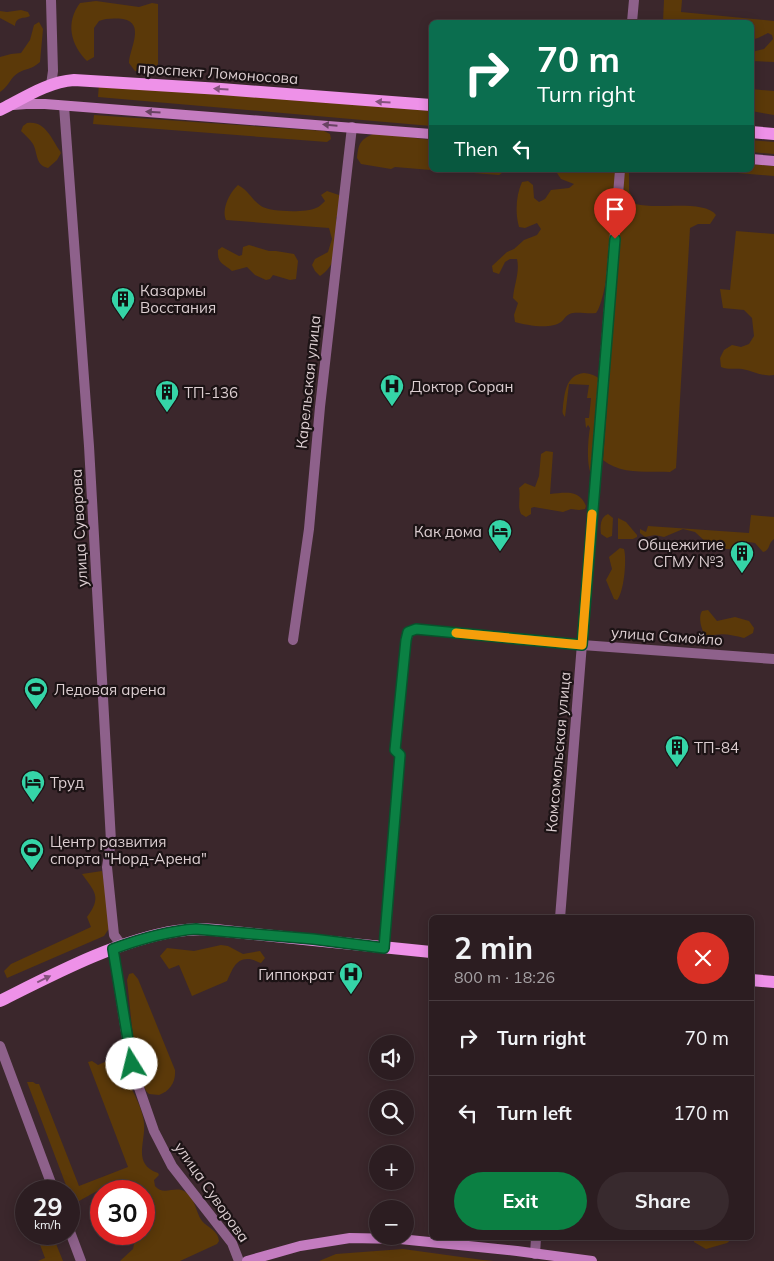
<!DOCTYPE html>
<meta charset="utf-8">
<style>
:root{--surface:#2c1d21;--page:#382a2e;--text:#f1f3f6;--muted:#a6a2a5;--line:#483b3f;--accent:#0b8043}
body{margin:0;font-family:Mulish,sans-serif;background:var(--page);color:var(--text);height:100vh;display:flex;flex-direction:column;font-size:19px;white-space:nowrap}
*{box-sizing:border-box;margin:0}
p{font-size:16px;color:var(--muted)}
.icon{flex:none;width:28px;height:28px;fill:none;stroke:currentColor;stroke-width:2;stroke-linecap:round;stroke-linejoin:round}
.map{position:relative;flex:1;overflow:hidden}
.side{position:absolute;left:429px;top:915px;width:325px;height:325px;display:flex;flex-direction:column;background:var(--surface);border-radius:8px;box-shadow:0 2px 12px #0003,0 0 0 1px var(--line)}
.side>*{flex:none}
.top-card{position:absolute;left:429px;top:20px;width:325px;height:152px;border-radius:8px;box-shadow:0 2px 12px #0003,0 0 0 1px var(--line);background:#0b6e4f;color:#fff;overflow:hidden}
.buttons{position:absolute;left:369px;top:1035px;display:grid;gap:10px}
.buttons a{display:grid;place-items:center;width:45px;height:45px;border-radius:50%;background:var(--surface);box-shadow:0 2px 12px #0003,0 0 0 1px var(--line);font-size:25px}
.speed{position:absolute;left:15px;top:1180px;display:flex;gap:10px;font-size:25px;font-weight:700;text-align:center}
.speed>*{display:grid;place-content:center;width:65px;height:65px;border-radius:50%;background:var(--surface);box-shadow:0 2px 12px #0003,0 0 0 1px var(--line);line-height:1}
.speed small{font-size:12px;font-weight:400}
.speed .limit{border:8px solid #d22;background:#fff;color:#111}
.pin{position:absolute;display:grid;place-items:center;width:42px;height:42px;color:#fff;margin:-51px -21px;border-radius:50% 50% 50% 0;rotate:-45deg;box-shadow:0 0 5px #0007}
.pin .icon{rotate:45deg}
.me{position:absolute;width:55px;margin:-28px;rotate:351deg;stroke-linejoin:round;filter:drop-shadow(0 0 4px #0008)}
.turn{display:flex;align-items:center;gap:18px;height:105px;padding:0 25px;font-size:22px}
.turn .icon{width:65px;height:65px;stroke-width:2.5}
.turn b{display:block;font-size:35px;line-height:42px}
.then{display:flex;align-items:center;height:48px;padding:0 25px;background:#0003;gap:10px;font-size:19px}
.round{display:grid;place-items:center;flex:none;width:52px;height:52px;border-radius:26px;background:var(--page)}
.headline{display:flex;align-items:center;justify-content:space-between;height:85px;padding:0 25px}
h1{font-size:30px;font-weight:700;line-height:38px}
.cta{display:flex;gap:10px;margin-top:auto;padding:10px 25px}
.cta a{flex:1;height:58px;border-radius:30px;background:var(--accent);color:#fff;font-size:20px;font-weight:700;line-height:58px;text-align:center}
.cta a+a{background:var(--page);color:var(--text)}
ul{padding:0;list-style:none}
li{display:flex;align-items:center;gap:15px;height:75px;padding:0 25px;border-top:1px solid var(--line)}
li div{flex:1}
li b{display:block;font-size:19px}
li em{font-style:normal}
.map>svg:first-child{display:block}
.green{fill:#5b3909}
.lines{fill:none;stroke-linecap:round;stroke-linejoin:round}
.minor{stroke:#8e618b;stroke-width:10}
.secondary{stroke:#c47cc0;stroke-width:10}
.primary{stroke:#ee91e8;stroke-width:12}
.oneway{fill:#85527e}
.oneway2{fill:#684262}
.route-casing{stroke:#07532c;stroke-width:12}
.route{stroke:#0b8043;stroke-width:9}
.slow{stroke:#f59e0b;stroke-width:9}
.labels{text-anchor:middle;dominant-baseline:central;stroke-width:4.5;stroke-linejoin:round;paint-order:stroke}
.street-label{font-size:15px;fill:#dcced1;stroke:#1c1315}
.poi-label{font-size:15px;fill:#dcced1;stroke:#1c1315;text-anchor:start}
</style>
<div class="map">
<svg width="774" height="1261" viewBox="0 0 774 1261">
<rect width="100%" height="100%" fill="#3b272c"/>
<g class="green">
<path d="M664 0H682L681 12 774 21V62L751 61V52L764 49 773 39 772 35 768 33 758 38 751 40V22H663Z"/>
<path d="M96 1 139 7 152 3 158 4V64C152 71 145 73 135 71L129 63C129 50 146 23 123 19 116 18 105 18 99 21L94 28V57L87 61C71 45 65 23 80 3Z"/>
<path d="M21 10 28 12 30 16C24 19 16 16 15 26L0 18V11L7 12Z"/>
<path d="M39 22 43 29 40 62C31 70 26 68 18 73 10 78 10 85 0 92V57L11 54 21 53 30 40 34 25Z"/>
<path d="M99 83 431 111V126L98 97Z"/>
<path d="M751 89 774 91V115L751 111Z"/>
<path d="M94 115 324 131 330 134 331 139 327 142 93 124Z"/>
<path d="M27 123C45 120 51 138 60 151L61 153 57 160 48 168C35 165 38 153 33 144 30 139 25 135 21 131L23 126Z"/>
<path d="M375 133 431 140V170L395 167 391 169 361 164 357 158C359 142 360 140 375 133Z"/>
<path d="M751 140 774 142V154L751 152Z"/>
<path d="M751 164 774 166V176L702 170H751Z"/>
<path d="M435 170H506L499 175Z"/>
<path d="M555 170H611L614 172 617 179C614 204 609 297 596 313 588 314 580 312 573 313 566 314 565 319 561 322 550 330 526 325 515 322L514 315 518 303 513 298C514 285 520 272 517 259H510L505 262 499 274 493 272 492 266 507 252 514 249 524 240 537 235 541 229 537 223 525 228 519 227C515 213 516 195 522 182L528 181 533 185 534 198 539 202 545 199 551 190 569 188 574 184 561 179Z"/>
<path d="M625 170 629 172V191L636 204C656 210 704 199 716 215L710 224H698L690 228 676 468 670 472C648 471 621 475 603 460L621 216 628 215 630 212C624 198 621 186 625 170Z"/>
<path d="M238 185C248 190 252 200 261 206 270 212 305 213 316 208 319 207 322 204 325 201L321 195 327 191 339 195 342 207 336 218C341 237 338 265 320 276L315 271 312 265 315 259 328 252 332 239 329 228 226 220C221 209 230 192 238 185Z"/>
<path d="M736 231 774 234V375C762 377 753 371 742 369 734 368 729 370 721 367L720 358 724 350 732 345 741 347 749 344 754 336 752 318 744 310 723 308 720 289 730 290Z"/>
<path d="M249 245 269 251H276L294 254 298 261 296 279 290 280 273 275 270 279 266 280 255 275 247 267 232 271C223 263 217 264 218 250L222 247 239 256 242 255 243 247Z"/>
<path d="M584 373C598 374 604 381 607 394L592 475C586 467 588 439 590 428L588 425 586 428 585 418H589L591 398H587L589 385 569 384 565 417C561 412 563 411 563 406 565 392 566 375 584 373Z"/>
<path d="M546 451 553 452 550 494C565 493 579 489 586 506L585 509 579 510 571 509 563 512 534 507 531 508V514L526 517 521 514C517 506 521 497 519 488L525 483 535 487 539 476 541 454Z"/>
<path d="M608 514 613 518 612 536 607 538 601 534C600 527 600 517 608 514Z"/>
<path d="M751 515 774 517V539C768 543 770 551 763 552L755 543 749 542 741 549H723L707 543 695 532 683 529 664 537 655 535 645 537 640 533V529L646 532 648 526 749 533Z"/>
<path d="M618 518 626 522 637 535V537L633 539H618Z"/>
<path d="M620 548 624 549C627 559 624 593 617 600L614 599 606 580 612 569 609 557Z"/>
<path d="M708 610 717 621 735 617 749 621 754 628 753 633 744 638C731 635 721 632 708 637L706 636C701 630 698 617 702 611Z"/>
<path d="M102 871 112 924 104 936 7 978 4 971 11 964 91 927 87 917C102 897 95 892 82 874Z"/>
<path d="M221 945 228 946 243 954 260 951 265 958 261 963C257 962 253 959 249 959 235 958 232 971 227 981L192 996 179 965 169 969 160 956 167 948 194 951Z"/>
<path d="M133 973 138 979 175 1070C176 1082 170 1091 159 1095L149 1094 146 1091 136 1065 127 980 129 974Z"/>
<path d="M109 1060 111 1061 122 1089 130 1086C136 1097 143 1111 144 1123 146 1142 132 1164 158 1173L159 1175 154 1180 155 1186C163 1196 174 1186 184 1191 196 1198 195 1211 202 1221 208 1228 218 1230 219 1241L217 1244 180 1261H120L133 1249 134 1244 128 1234H144V1191H97L79 1201H72L27 1082H33L36 1084H39L79 1186 128 1167 88 1062 92 1061 98 1065Z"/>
<path d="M36 1234H52L63 1261H38L45 1258Z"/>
<path d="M694 1238H733L727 1243 706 1249 694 1242Z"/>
<path d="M403 1249 483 1260 494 1261H319L336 1254Z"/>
</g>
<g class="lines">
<g class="minor">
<path d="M51 0 53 71 51 85"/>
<path d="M632 22 634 0"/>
<path d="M64 106 89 446 111 841 107 867 114 935 122 946"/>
<path d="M293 640 309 529 320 407 352 127"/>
<path d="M560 918 620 170"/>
<path d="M384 948 400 755 395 749 406 640 409 632 416 629 582 645 774 659"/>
<path d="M113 949 131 1064"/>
<path d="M0 1046 54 1191"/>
<path d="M138 1085 154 1131 172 1166 232 1243 239 1261"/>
<path d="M69 1229 81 1261"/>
<path d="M535 1254 536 1238"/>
</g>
<g class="secondary">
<path d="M13 105 26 104H45L431 134"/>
<path d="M751 159 774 161"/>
<path d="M247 1261 300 1246 350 1238 400 1239 517 1251 592 1261"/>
</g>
<g class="primary">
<path d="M0 110C24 98 47 82 74 80L221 89 431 105"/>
<path d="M751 132 774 134"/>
<path d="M751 980 774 982"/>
<path d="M0 1001C54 974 118 940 177 931 190 929 203 929 215 930L431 952"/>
</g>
</g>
<defs><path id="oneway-solid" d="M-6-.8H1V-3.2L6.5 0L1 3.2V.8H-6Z" transform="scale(1.25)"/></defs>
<g class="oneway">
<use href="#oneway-solid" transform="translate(221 89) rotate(-176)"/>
<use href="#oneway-solid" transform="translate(383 102) rotate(-176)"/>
<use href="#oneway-solid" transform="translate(44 979) rotate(-26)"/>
</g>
<g class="oneway2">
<use href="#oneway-solid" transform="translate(153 112) rotate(-176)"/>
<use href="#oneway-solid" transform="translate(330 125) rotate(-175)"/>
</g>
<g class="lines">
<g class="route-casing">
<path id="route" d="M132 1064 113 949C140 939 167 931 196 929L313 939 384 948 400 755 395 750 406 640 408 632 416 629 582 645 615 239"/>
</g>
<use href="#route" class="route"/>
<path class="slow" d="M456 633 582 645 592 514"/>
</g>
<defs>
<g id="building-pin" transform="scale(1.25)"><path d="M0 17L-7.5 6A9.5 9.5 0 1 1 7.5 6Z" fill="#35d4a7" stroke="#1c1315"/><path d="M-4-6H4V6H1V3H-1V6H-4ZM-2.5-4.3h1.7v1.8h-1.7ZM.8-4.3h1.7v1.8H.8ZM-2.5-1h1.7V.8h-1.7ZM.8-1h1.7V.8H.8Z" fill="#111"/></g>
<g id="hospital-pin" transform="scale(1.25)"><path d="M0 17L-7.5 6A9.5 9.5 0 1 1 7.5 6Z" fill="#35d4a7" stroke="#1c1315"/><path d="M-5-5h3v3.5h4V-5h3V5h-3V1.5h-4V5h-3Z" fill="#111"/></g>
<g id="hotel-pin" transform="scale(1.25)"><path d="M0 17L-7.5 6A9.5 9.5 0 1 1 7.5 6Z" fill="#35d4a7" stroke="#1c1315"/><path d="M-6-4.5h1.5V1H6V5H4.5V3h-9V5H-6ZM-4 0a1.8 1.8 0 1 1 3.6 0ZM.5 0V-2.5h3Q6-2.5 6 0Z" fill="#111"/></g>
<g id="stadium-pin" transform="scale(1.25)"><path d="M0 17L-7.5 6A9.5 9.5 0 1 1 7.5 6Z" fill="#35d4a7" stroke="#1c1315"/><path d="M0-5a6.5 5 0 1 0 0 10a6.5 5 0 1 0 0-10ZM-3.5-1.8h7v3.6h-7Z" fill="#111"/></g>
</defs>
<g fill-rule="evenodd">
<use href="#building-pin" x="123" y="299"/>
<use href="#hospital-pin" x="392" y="386"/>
<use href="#building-pin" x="167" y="392"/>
<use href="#hotel-pin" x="500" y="531"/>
<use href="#building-pin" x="742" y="553"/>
<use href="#stadium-pin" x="36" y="689"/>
<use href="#building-pin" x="677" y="747"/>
<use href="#hotel-pin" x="33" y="782"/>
<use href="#stadium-pin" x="32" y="850"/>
<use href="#hospital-pin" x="351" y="974"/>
</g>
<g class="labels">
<g class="street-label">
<text transform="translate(218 73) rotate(4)">проспект Ломоносова</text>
<text transform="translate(308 382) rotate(-84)">Карельская улица</text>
<text transform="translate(79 528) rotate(-93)">улица Суворова</text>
<text transform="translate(667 636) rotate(4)">улица Самойло</text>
<text transform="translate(558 752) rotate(-85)">Комсомольская улица</text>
<text transform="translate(212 1192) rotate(55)">улица Суворова</text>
</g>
<g class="poi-label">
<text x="140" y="290">Казармы<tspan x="140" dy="17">Восстания</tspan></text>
<text x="410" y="386">Доктор Соран</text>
<text x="184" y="392">ТП-136</text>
<text x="482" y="531" text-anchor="end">Как дома</text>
<text x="724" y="544" text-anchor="end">Общежитие<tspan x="724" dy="17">СГМУ №3</tspan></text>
<text x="54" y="689">Ледовая арена</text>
<text x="694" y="747">ТП-84</text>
<text x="50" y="782">Труд</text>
<text x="50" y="841">Центр развития<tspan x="50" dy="17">спорта "Норд-Арена"</tspan></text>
<text x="334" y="974" text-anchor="end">Гиппократ</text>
</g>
</g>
</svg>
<div class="buttons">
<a><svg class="icon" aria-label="sound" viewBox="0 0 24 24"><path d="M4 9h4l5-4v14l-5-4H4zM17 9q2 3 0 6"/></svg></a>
<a><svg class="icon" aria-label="search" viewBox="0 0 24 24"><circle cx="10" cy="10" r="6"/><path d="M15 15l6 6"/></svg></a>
<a>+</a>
<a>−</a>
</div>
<div class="speed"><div>29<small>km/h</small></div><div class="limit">30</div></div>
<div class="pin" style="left:615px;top:239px;background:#d93025"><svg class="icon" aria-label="arrive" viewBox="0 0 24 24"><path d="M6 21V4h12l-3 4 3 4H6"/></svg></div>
<svg class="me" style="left:132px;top:1064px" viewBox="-20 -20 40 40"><circle r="19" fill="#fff"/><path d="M0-13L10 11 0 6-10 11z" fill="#0b8043"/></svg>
<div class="top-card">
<div class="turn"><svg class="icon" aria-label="right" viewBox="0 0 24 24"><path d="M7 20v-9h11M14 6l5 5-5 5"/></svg><div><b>70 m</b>Turn right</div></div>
<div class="then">Then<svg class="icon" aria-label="left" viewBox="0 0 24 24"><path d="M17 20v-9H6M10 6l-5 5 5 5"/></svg></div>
</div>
<section class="side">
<div class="headline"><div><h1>2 min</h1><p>800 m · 18:26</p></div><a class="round" style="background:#d93025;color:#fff"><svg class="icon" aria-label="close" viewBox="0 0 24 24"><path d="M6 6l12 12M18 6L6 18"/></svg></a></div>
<ul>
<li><svg class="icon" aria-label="right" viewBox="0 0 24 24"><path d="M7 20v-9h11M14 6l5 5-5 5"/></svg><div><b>Turn right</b></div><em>70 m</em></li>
<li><svg class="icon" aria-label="left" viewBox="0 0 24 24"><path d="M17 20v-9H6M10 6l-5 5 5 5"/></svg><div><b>Turn left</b></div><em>170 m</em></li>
</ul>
<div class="cta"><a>Exit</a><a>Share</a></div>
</section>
</div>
